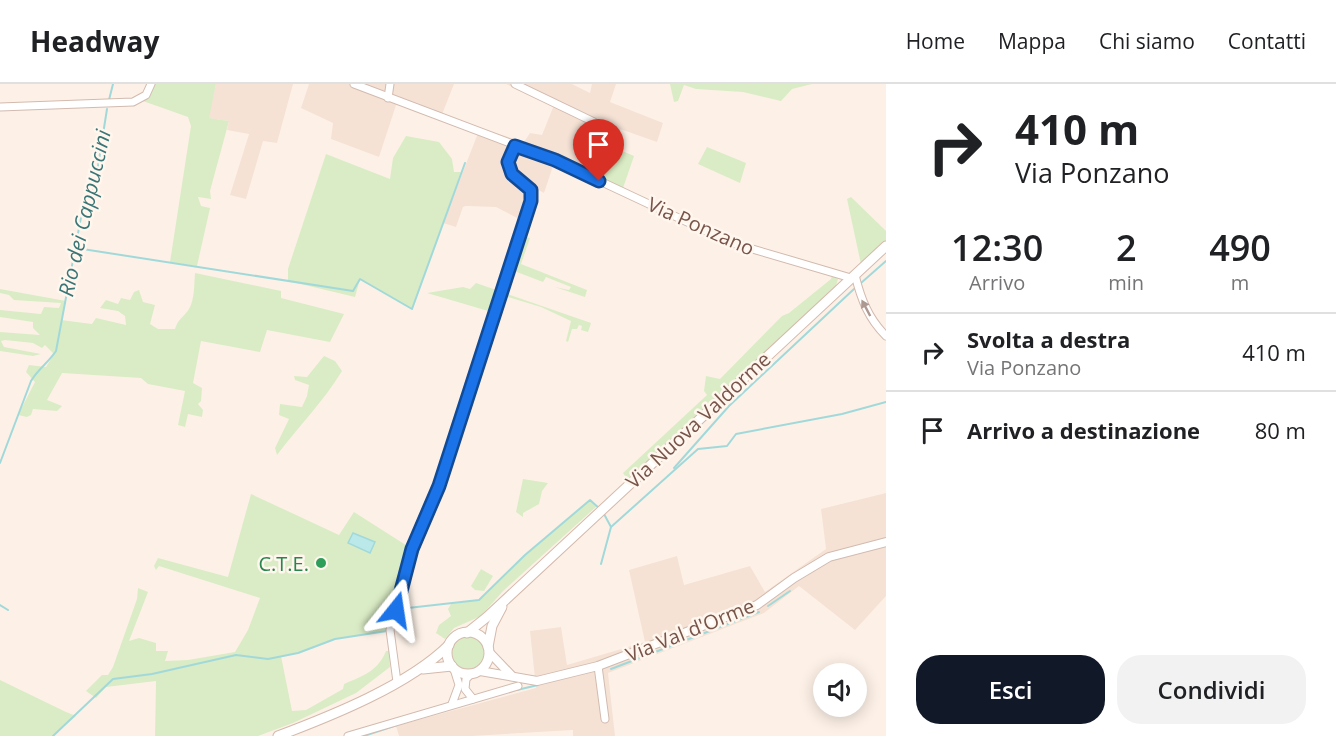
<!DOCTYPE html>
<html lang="it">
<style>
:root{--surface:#fff;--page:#f2f2f2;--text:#202124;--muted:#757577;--line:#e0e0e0;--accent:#111827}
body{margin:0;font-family:"Open Sans",sans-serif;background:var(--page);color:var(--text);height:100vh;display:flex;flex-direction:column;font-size:22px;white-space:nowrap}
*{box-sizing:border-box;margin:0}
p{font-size:20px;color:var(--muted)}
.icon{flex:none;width:33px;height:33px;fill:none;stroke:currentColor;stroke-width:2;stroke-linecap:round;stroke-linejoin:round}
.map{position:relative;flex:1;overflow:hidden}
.panel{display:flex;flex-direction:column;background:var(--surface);width:450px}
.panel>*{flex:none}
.top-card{background:#fff;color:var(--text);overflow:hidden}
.controls{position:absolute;left:813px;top:579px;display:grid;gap:12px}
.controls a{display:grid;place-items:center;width:54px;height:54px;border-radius:50%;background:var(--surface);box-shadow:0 3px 15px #0003;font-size:30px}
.pin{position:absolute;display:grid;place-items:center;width:51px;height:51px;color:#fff;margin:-62px -26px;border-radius:50% 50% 50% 0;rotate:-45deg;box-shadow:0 0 6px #0007}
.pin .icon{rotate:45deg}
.me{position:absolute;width:66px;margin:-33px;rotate:15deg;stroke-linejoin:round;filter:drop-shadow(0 0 4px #0008)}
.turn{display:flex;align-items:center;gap:21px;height:126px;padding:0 30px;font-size:27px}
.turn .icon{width:78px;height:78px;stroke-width:2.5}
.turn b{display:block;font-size:42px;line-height:51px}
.eta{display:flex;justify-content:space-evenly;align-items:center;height:102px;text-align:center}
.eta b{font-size:36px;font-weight:600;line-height:42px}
.button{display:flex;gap:12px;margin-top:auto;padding:12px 30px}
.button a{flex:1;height:69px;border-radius:24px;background:var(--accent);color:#fff;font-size:24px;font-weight:600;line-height:69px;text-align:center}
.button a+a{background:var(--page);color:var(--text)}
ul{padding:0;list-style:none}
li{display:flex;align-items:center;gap:18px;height:78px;padding:0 30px;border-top:2px solid var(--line)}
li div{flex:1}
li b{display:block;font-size:22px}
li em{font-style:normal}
header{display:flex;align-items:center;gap:36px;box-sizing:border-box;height:84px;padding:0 30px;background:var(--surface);border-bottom:2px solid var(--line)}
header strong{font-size:28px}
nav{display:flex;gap:33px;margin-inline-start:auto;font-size:21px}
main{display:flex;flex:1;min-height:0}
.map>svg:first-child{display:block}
.residential{fill:#f5e2d5}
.green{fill:#daecc5}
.water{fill:#bbe8e8;stroke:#a1d9da;stroke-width:1.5}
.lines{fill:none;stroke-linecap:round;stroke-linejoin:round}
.stream{stroke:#a1d9da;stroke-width:2}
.minor-casing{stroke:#d2baaf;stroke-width:9}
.tertiary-casing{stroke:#d2baaf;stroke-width:10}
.secondary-casing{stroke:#d5b9ac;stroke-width:11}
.minor{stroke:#fff;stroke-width:7}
.tertiary{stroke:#fff;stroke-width:8}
.secondary{stroke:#fff;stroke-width:9}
.oneway{fill:#ae9892}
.route-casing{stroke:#114b97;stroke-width:15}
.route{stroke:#1a73e8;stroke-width:10}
.leisure-dot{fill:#2e9e5b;stroke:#fff6ee;stroke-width:2}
.labels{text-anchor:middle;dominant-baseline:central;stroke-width:5;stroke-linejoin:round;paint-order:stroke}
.street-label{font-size:20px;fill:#78544a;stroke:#fff6ee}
.leisure-label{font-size:20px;fill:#27864d;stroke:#fff6ee;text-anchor:end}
.water-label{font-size:21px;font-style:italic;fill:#3a7576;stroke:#fff6ee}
</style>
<header>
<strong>Headway</strong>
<nav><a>Home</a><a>Mappa</a><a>Chi siamo</a><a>Contatti</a></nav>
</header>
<main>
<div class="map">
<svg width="886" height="652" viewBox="0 0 886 652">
<rect width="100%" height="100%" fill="#fdf1e7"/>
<g class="residential">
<path d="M216 0H293L277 59 263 57 246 115 230 111 249 50 227 46 229 37 208 34Z"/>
<path d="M309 0H454L441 33 397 18 379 73 331 55 333 39 301 24Z"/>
<path d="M506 0H572L590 9 592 0H616L610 18 663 39 657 58 620 45 599 97 555 76 544 109 529 101 531 106 525 138 496 123 466 122 463 123 456 143 443 139 480 44 524 58 530 49 542 51 554 21Z"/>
<path d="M886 409V512L855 546 799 502 764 529 608 589 615 652H573V646L472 652H399L396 642 536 604 530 547 561 543 567 581 645 558 629 486 677 472 684 501 750 482 765 508 826 465 821 425Z"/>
</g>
<g class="green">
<path d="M151 0H216L209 34 229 37 210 107 211 115 198 113 201 122 210 124 197 182 170 178 191 42 188 33 140 16Z"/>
<path d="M670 0H812L792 5 781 17 743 8 696 5 684 1 678 17 674 18Z"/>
<path d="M406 52 439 58 452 75 454 88H461L412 225 360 195 355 213 288 197V185L326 70 390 95 393 74Z"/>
<path d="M613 63 634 72 622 107 599 97Z"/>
<path d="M707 63 746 79 740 99 698 80Z"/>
<path d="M851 113 886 147V162L862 185 847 115Z"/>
<path d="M520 151 530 154 521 180 587 206 585 213 555 203 569 206 571 203 546 193 543 198 509 185Z"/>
<path d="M195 189 281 207V214L344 230 330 258 267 246 260 268 201 257 193 299 202 304 201 317 198 320 203 326 202 333 188 330 185 343 178 341 185 307 148 300 141 294 62 289 47 316 62 322 57 327 33 325 31 331 27 333 18 331 35 298 26 288 29 281 46 283 54 270 45 261 42 264 33 259 5 256 1 257 4 263 41 270 33 272 0 267V248L40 251 33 244V238L0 233V226L41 230 44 223 59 224 61 219 14 216 9 211 0 209V205L66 217 61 236 92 240 96 234 126 241 125 232 118 227 100 224 106 216 118 220 121 214 130 216 134 208 139 206 143 218 155 221 150 240 158 245H175C178 236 180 236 186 229 195 220 194 201 195 189Z"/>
<path d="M832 191 838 195 836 202 627 395 623 389 707 311 704 307 706 292 720 295 782 232 789 229 831 195Z"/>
<path d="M476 199 591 239 588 248 581 246 582 242 579 241 577 245H572L568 258 566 257 571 237 541 223 501 211 495 229 427 209 463 203 470 205Z"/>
<path d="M324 272 335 277 342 287C323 318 299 342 277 371L275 364 289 335 279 331 280 320 302 323 307 312 309 301 295 296 294 292 307 293Z"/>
<path d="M523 395 548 399 542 407 539 420 523 429V433L516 428Z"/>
<path d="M251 410 339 451 354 428 412 465 387 547 335 555 298 569 281 572 292 627 306 626 343 605 344 600C363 592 378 587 386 567H389L390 583 356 609 293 639 258 652H155L156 597 106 603 96 614 86 607 102 591H108L113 583 137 515 138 504 148 508 129 557 139 554 156 559V567H168L165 577 188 576 235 568 248 546 260 514 159 482 156 486 154 482 158 474 228 493Z"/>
<path d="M590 416 597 422 503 507 481 532 454 544 445 555 436 549 439 541 451 532 448 525 451 520 479 516 525 471Z"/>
<path d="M481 485 493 492 484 507 475 506 471 502Z"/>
<circle cx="468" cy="569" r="16"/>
<path d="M0 596 66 628 76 632 53 652H0Z"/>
</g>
<path class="water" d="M353 449 375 458 370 469 348 459Z"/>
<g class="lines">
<g class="stream">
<path d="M109 16 113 0"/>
<path d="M76 164 353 207 360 195 412 225 465 79"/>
<path d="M861 199 886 177"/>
<path d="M0 379 31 297C38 285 48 279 56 267L85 112 92 108 95 101 107 25"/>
<path d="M674 384 729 322 854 205"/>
<path d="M604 430 611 443"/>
<path d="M601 480 611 443 698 365 727 362 736 350 842 330 886 318"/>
<path d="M0 521 8 526"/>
<path d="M768 522 790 507"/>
<path d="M399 525 479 516 525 471 590 416 600 425"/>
<path d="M611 585 759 528"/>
<path d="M517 606 538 601"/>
<path d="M53 652 113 595 152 590 236 571 268 575 298 569 335 555 387 547"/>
<path d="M364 652 397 641"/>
</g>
<g class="minor-casing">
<g id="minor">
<path d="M354 0 555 76 732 159 851 194"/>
<path d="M515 0 594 38"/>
<path d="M388 14 390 0"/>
<path d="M0 23 133 18 146 11 151 0"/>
<path d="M855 191C861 215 868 234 886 252"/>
<path d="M598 582 605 635"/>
<path d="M471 590 466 595 465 605 473 615"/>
<path d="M397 598 390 546 412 465 439 402 531 117V106L512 90 508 78 515 62"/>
<path d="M452 620 459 601 454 585"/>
<path d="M348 652 518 602"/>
</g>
</g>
<g class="tertiary-casing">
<g id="tertiary">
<path d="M489 568 512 592"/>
<path d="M480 587 537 597 598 582 757 521 794 494 829 473 886 458"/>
</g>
</g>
<g class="secondary-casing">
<g id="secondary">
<circle cx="468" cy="569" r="21"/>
<path d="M467 549 487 533 886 162"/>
<path d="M488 563 492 542 502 523"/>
<path d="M423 585 452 582"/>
<path d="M278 652C331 632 409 601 449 561"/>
</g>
</g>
<use href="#minor" class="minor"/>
<use href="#tertiary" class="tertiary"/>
<use href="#secondary" class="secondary"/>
</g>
<defs><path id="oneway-solid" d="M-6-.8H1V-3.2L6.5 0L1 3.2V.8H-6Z" transform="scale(1.5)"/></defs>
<use class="oneway" href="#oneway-solid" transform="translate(866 224) rotate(-118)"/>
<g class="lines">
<g class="route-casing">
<path id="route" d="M396 526 412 465 439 402 531 117V106L512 90 508 78 515 62 555 76 599 97"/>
</g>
<use href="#route" class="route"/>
</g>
<circle class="leisure-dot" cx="321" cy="479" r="6"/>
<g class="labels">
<g class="street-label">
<text transform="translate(701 142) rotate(24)">Via Ponzano</text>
<text transform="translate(698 336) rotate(-43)">Via Nuova Valdorme</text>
<text transform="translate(690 546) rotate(-22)">Via Val d'Orme</text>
</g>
<g class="leisure-label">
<text x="309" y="479">C.T.E.</text>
</g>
<g class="water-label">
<text transform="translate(84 129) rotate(-77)">Rio dei Cappuccini</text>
</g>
</g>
</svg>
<div class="controls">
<a><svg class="icon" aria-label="sound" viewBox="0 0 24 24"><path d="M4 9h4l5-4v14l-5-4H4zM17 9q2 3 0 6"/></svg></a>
</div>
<div class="pin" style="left:599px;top:97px;background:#d93025"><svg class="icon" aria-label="arrive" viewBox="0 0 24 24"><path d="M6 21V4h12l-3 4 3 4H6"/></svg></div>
<svg class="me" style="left:396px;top:526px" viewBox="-20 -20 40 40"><path d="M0-17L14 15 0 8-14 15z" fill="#1a73e8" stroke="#fff" stroke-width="4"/></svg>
</div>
<section class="panel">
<div class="top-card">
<div class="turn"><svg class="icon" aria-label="right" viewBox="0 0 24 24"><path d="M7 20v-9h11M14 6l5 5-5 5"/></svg><div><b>410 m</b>Via Ponzano</div></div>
</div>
<div class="eta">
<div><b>12:30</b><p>Arrivo</p></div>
<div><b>2</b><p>min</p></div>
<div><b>490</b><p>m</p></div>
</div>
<ul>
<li><svg class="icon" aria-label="right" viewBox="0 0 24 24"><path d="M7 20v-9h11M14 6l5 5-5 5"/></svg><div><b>Svolta a destra</b><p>Via Ponzano</p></div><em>410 m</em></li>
<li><svg class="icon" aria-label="arrive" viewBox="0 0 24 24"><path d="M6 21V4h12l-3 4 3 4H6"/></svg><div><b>Arrivo a destinazione</b></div><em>80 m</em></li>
</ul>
<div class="button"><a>Esci</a><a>Condividi</a></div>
</section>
</main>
